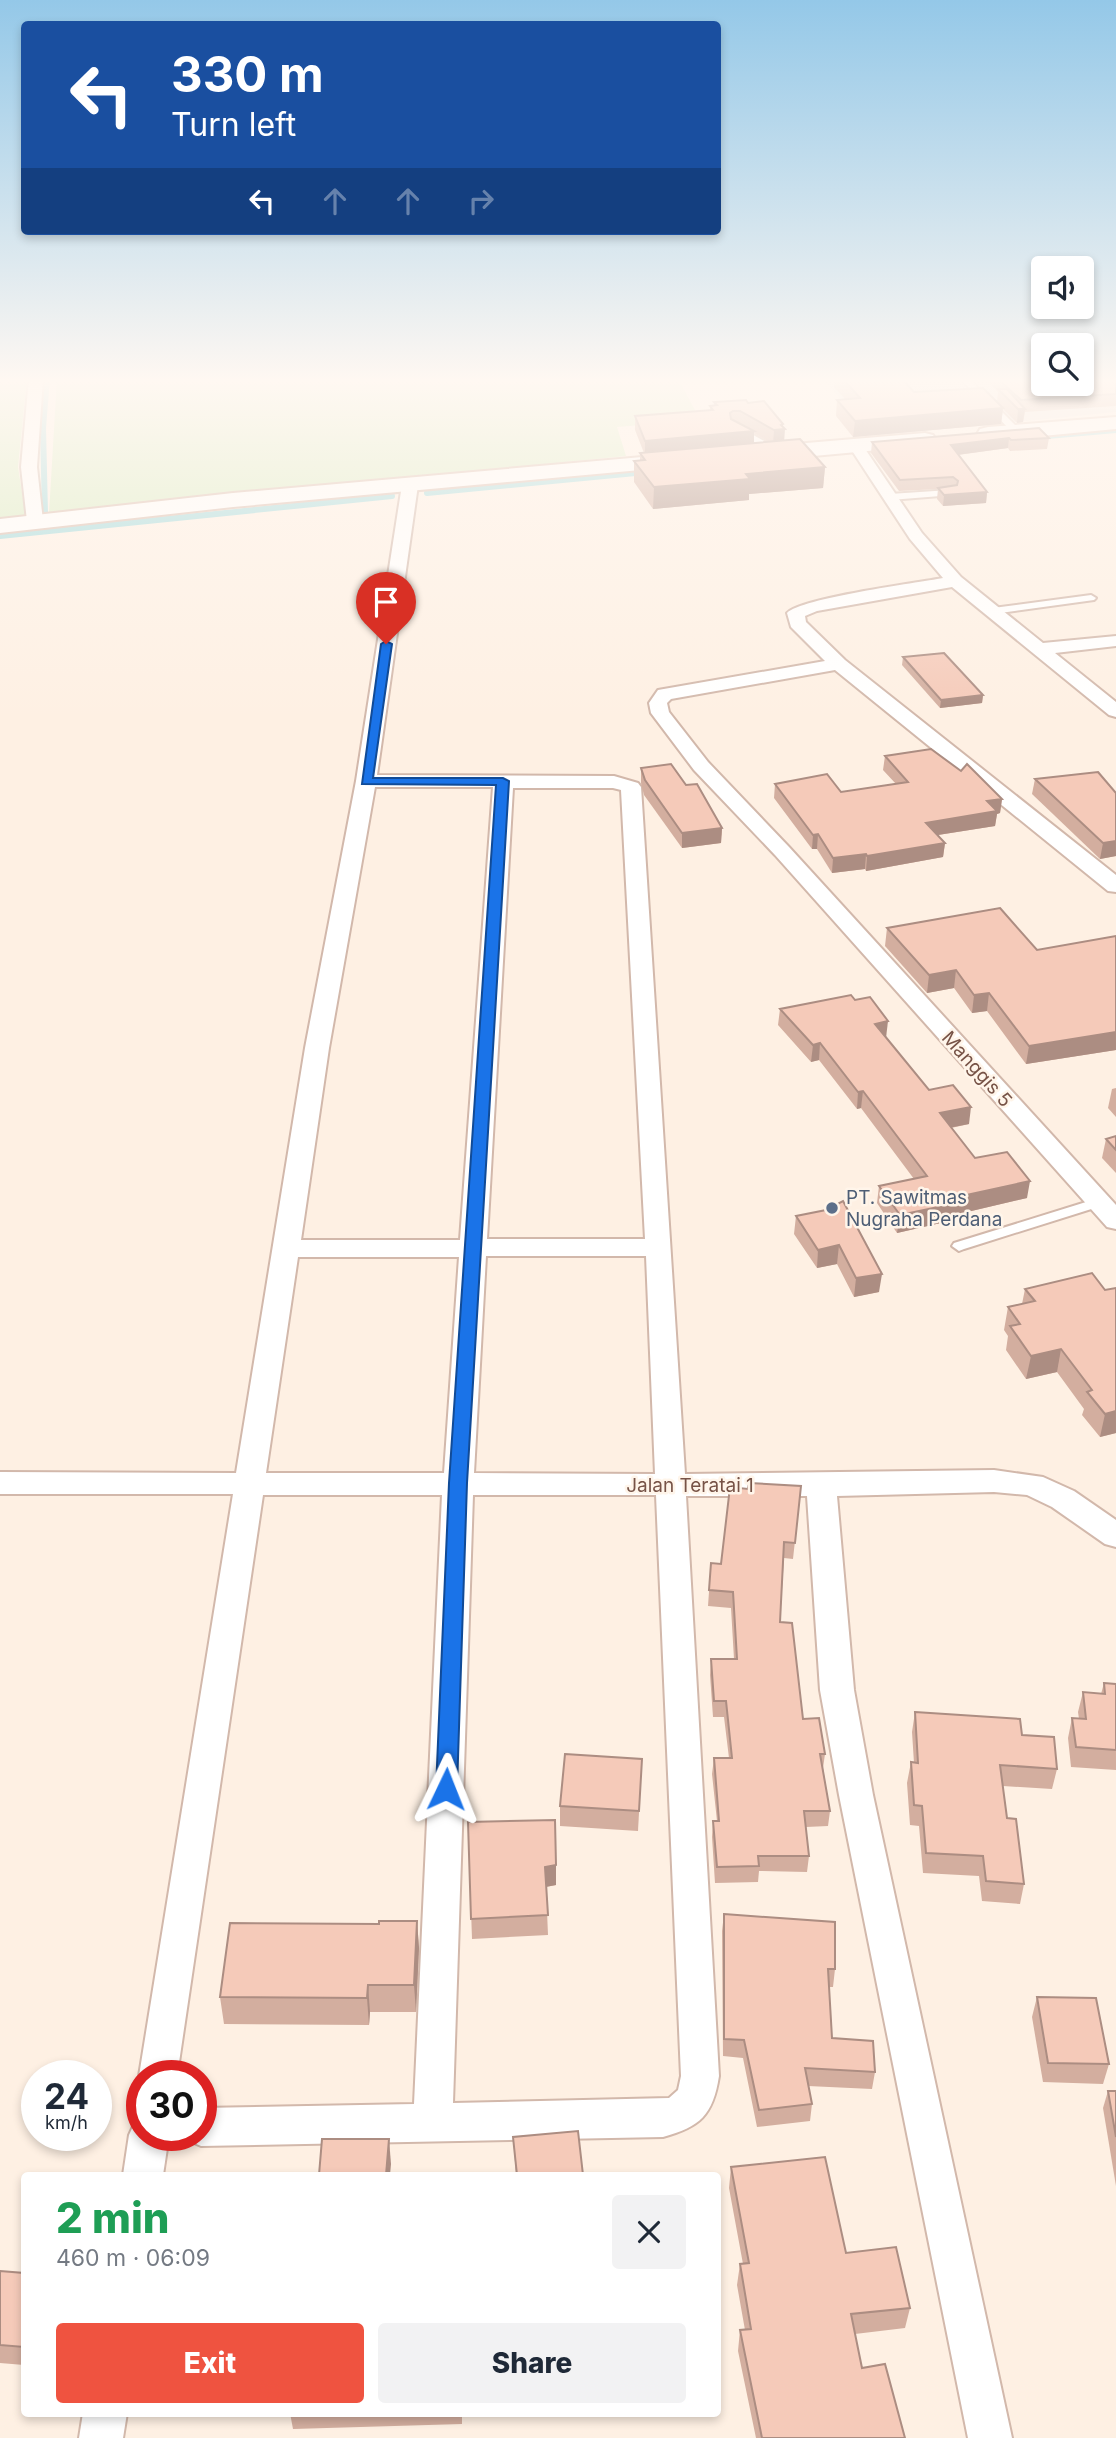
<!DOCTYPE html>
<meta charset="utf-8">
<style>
:root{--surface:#fff;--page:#f2f2f3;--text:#1f2937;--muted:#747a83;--accent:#ef5340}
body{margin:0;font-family:Inter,sans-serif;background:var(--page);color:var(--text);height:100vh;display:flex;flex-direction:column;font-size:26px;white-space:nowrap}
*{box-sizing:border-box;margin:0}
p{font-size:23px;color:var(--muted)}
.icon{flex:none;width:38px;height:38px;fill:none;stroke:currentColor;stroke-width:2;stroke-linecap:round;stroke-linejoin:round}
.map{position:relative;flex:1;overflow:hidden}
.sheet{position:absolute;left:21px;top:2172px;width:700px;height:245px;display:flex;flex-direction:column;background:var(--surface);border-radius:7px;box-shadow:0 4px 10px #0003}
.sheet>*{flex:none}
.hud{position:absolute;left:21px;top:21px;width:700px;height:214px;border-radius:7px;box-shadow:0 4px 10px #0003;background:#1a4fa0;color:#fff;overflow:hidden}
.buttons{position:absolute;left:1031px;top:256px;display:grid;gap:14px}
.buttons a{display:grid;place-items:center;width:63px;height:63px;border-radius:7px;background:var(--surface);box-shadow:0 4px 10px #0003;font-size:35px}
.speed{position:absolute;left:21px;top:2060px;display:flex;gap:14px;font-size:35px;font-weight:700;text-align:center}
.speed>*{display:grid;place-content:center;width:91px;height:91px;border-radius:50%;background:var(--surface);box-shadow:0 4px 10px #0003;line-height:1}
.speed small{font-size:18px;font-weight:400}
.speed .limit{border:10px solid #d22;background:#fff;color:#111}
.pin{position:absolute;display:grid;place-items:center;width:60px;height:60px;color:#fff;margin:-72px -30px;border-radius:50% 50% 50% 0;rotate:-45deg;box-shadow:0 0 7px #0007}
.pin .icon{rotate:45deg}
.me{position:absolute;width:77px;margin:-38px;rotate:2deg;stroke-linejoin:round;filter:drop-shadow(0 0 5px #0008)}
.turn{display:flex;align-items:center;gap:24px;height:147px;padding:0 35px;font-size:32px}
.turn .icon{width:91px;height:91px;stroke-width:2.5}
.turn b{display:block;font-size:49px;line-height:60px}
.lanes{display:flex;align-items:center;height:66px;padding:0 35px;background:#0003;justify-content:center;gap:35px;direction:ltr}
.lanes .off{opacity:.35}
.round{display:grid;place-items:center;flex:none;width:74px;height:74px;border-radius:7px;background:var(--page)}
.overview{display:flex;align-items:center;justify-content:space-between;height:119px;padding:0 35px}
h1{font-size:42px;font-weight:800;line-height:52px;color:#1e9e55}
.primary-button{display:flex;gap:14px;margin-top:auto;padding:14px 35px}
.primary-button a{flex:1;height:80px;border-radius:7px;background:var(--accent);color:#fff;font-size:28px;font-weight:800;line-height:80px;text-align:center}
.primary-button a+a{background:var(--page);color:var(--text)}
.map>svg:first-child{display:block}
.industrial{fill:#ede3de}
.green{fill:#d7ecc0}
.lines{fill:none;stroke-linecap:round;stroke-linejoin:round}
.stream{stroke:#9cd8db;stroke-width:6}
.lane-casing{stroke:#d2b8ab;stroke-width:4}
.street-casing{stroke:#d2b8ab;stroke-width:4}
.secondary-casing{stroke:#d8b9aa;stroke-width:4}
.lane{fill:#fff;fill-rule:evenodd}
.street{fill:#fff;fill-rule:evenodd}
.secondary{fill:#fff;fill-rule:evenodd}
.wall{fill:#d3ae9f;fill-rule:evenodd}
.shaded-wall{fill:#ac8d82}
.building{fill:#f5cab9;stroke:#ac8d82;stroke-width:2}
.route{fill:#1a73e8;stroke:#114b97;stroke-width:2}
.service-dot{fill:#5c6f8a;stroke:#fff5ea;stroke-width:2.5}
.labels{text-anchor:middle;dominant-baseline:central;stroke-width:5;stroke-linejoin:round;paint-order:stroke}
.street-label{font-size:19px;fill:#775347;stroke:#fff5ea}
.service-label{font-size:19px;fill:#4e5e75;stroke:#fff5ea;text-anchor:start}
</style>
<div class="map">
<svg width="1116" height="2438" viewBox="0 0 1116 2438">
<rect width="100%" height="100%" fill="#fef0e3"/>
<path class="industrial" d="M822 378H1043V383H1082L1116 393V412L873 436Z"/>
<g class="green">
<path d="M0 378H27L18 467 26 518 0 521Z"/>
<path d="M57 378H678L700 420 617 427 626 456 49 514Z"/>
</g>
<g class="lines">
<g class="stream">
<path d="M1036 437 1116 430"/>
<path d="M427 493 646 472"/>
<path d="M45 513 43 428 47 378"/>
<path d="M0 536 392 496"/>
</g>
<g class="lane-casing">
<g id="lane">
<path d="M960 378H968L1019 429V433H1013Z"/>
<path d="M733 427H739L784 452 777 454 733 431Z"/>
<path d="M950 490 954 493 953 495 890 500 886 497 890 494Z"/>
<path d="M1091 595 1096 598 1094 600 993 614 988 611 993 608Z"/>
<path d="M1099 1198 1104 1199 1106 1202 1104 1205 964 1249 959 1251 952 1246 954 1243Z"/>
</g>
</g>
<g class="street-casing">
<g id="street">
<path d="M29 378H43L37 467 43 521 35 526 27 521 21 467Z"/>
<path d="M856 442 861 443 922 533 961 577 1043 643 1116 636V646L1055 653 1116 702V717L1109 715 952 587 817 611 805 616 806 622 845 660 1116 875V892L1108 891 835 670 671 699 667 703 669 712 708 762 789 847 1116 1205V1229L1107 1227 775 855 694 770 651 713 649 703 658 690 825 661 791 627 787 613C801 598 917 583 943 578L910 539 849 446Z"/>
<path d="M410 480 418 485 377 775 614 776 638 783 641 787 685 1474 994 1470 1043 1477 1074 1491 1116 1520V1547L1105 1544 1052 1507 1027 1495 994 1492 837 1496 854 1690 873 1795 1012 2438H968L839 1795 820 1690 807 1496H686L719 2076C713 2115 700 2127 663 2137L201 2146 187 2140 185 2135H201V2108L414 2104 442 1495H263L177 2076H142V2083L139 2076 233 1494H0V1472L236 1473 305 1048 356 781 402 485ZM375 787H493L460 1240H301L329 1048ZM513 788H613L621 790 645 1239H487ZM486 1256H646L655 1474 474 1473ZM298 1257H459L444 1473H266ZM473 1495H656L681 2076 678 2090 669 2098 453 2103Z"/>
<path d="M142 2119V2135H169L163 2175H123L129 2135 135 2122Z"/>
<path d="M83 2413H127L123 2438H79Z"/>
</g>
</g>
<g class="secondary-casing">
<g id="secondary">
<path d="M1116 417V429L988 441 980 439 977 434 980 429 988 427Z"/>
<path d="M925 433 933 435 936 440 933 445 758 461 750 459 747 454 750 449 758 447Z"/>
<path d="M688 453 696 455 699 460 696 465 233 507 0 533V519L233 493Z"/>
</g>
</g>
<use href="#lane" class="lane"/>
<use href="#street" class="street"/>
<use href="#secondary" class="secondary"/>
</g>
<g class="wall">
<path d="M835 378H842L914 392 997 402 998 392 984 378H1116V406L1025 412 1023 422 1017 423 1003 409 1001 424 853 437 836 416 837 400 845 399 834 387Z"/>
<path d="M714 402 748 403 783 427 784 440 825 467 823 488 749 494V500L653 509 634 482V461L640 460V453H644L635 430V416L710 410V406L714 405ZM754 433 769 442 754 443Z"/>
<path d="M1039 428 1049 438 1047 449 1010 451 1008 448 958 455 987 492 986 503 943 506 937 499 938 489 899 491 871 453 872 442Z"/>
<path d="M903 657 983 695 982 703 940 708 902 665Z"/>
<path d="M885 756 961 771 1002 799 1000 813 997 814 995 826 938 835 945 843 943 857 866 871 865 869 832 873 817 849H812L774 798 775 784 841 792 896 784 883 770Z"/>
<path d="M641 768 686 785 722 828 721 843 682 848 644 795 641 783Z"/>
<path d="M1035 779 1116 793V856L1100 859 1032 794Z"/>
<path d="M887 928 1037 950 1116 936V1050L1026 1064 987 1011 972 1013 954 988 927 993 885 946Z"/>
<path d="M780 1009 886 1037 929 1090 969 1124 951 1128 975 1158 1027 1198 946 1217 945 1222 897 1233 877 1203 879 1186 914 1179 861 1108 857 1109 819 1060 811 1062 778 1025Z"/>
<path d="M1116 1088V1117L1108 1108 1112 1089Z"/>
<path d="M1116 1136V1173L1102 1158 1106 1139Z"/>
<path d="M826 1210 879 1292 854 1297 837 1264 817 1268 794 1234 796 1216Z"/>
<path d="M1025 1289 1105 1290 1116 1433 1100 1437 1082 1415 1084 1409 1057 1372 1026 1379 1006 1350 1008 1336 1004 1330 1008 1307 1022 1304Z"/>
<path d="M801 1486 793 1559 784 1558 780 1622 803 1719 825 1754 823 1768 830 1811 828 1826 806 1827 809 1856 807 1872 759 1871 758 1882 715 1883 712 1837 713 1821H717L712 1774 714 1758H729L724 1717H713L710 1675 711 1659H734L731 1608 708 1606 711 1563 721 1564 748 1489Z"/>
<path d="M1104 1683 1116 1684V1770L1071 1767 1068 1738 1072 1718 1079 1719 1078 1712 1083 1692 1101 1694Z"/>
<path d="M915 1712 1022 1735 1057 1769 1052 1789 1003 1786 1007 1818 1024 1884 1020 1904 982 1901 979 1876 923 1873 919 1826 910 1825 907 1783 911 1762 914 1763 912 1732Z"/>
<path d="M642 1759 638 1831 560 1826V1806Z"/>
<path d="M468 1822 556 1885 546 1887 548 1935 472 1939Z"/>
<path d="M724 1914 835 1969 833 1987H829L832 2038 875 2072 872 2089 808 2086 812 2104 810 2121 757 2127 743 2058 723 2056 722 1931Z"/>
<path d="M417 1921 419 1948 416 2012H370L369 2025 224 2024 220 1997 379 1924Z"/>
<path d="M1037 1997 1109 2064 1103 2084 1043 2082 1032 2017Z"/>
<path d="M1108 2091H1116V2186L1103 2108Z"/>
<path d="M513 2137 583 2175H516Z"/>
<path d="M731 2167 846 2253 910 2308 905 2328 855 2334 862 2368 905 2438H756L738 2351 740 2330H745L737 2285 740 2264H743L729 2188Z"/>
<path d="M0 2271 24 2273V2365L0 2363Z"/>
<path d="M290 2413H462V2424L293 2429Z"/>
</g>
<g class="shaded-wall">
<path d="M1003 408 1001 424 853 437 855 421Z"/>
<path d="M1018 409H1025L1023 422 1017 423Z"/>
<path d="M783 424V429H785L784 443 773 444 774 430 781 425Z"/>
<path d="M754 431V446L645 455V441Z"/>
<path d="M1009 438 1008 448 949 456 951 445Z"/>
<path d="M825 467 823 488 749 494V500L653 509 654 487 746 474Z"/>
<path d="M987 492 986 503 943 506 944 495Z"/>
<path d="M983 695 982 703 940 708 941 700Z"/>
<path d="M1002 799 1000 813 997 814 995 826 925 837 926 823 987 801Z"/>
<path d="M722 828 721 843 682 848V833Z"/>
<path d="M818 834 817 849H812L813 835Z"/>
<path d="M1116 841V856L1100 859 1103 843Z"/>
<path d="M945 843 943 857 866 871 867 856Z"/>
<path d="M866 854 865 869 832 873 833 858Z"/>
<path d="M956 970 954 988 927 993 929 975Z"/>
<path d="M989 993 987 1011 972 1013 974 995Z"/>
<path d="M888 1021 886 1038 875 1024Z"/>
<path d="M1116 1032V1050L1026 1064 1029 1046Z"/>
<path d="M820 1043 819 1060 811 1062 813 1045Z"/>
<path d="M863 1091 861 1108 857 1109 858 1092Z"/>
<path d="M971 1107 969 1124 938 1130 940 1113Z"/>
<path d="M1030 1181 1027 1198 946 1217 945 1222 897 1233 900 1215 944 1200Z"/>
<path d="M839 1245 837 1264 817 1268 818 1250Z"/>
<path d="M882 1274 879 1292 854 1297 856 1278Z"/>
<path d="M1061 1349 1057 1372 1026 1379 1031 1356Z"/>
<path d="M1116 1411V1433L1100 1437 1105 1414Z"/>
<path d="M556 1865V1885L545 1887V1867Z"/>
<path d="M417 1921 419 1948 416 2012 414 1985Z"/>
<path d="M368 1985 370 2012 369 2025 367 1998Z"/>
<path d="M389 2139 391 2164 390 2175H386Z"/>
</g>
<g class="building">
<path d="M842 378H901L914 392 983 388 1003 408 855 421 837 400 860 398Z"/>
<path d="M997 378H1043V383H1082V378H1116V394L1021 400Z"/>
<path d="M998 389H1007L1025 409H1018Z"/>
<path d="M746 400 748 403 764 401 783 424 781 425 785 429 774 430 740 411H733L730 413 731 419 754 431 645 441 635 416 713 410 710 406 717 405 714 402Z"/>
<path d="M1039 428 1049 438 1011 440 1009 438 951 445 987 492 944 495 938 488 957 485 958 481 953 477 900 480 872 442Z"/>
<path d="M800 439 825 467 746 474 750 479 654 487 634 461 645 460 640 453Z"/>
<path d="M944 653 983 695 941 700 903 657Z"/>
<path d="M931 749 961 771 967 764 1002 799 987 801 997 811 926 823 945 843 867 856 866 854 833 858 818 834 813 835 775 784 827 774 841 792 908 782 885 756Z"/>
<path d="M671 764 686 785 697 784 722 828 682 833 645 780 641 768Z"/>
<path d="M1098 772 1116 793V841L1103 843 1035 779Z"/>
<path d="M1000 908 1037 950 1116 936V1032L1029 1046 989 993 974 995 956 970 929 975 887 928Z"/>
<path d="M851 995 855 1000 870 997 888 1021 875 1024 929 1090 953 1085 971 1107 940 1113 975 1158 1007 1152 1030 1181 944 1200 948 1205 900 1215 879 1186 927 1176 863 1091 858 1092 820 1043 813 1045 780 1009Z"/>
<path d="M1116 1136V1150L1106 1139Z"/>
<path d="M843 1201 882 1274 856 1278 839 1245 818 1250 796 1216 826 1210Z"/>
<path d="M1092 1273 1105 1290 1116 1288V1411L1105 1414 1087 1392 1092 1390 1061 1349 1031 1356 1010 1326 1020 1324 1008 1307 1035 1301 1025 1289Z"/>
<path d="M749 1483 801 1486 795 1543 784 1542 780 1622 792 1623 803 1719 819 1718 825 1754H820L830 1811H804L809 1856H758L759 1866 717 1867 713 1821H719L714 1758H732L726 1701H714L711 1659H737L733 1592 709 1590 711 1563 721 1564 730 1487 748 1489Z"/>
<path d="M1104 1683 1116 1684V1750L1076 1747 1072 1718 1086 1719 1083 1692 1105 1694Z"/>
<path d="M915 1712 1020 1719 1022 1735 1054 1737 1057 1769 1000 1765 1007 1818 1016 1819 1024 1884 986 1881 983 1856 926 1853 922 1806 914 1805 911 1762 918 1763Z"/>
<path d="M565 1754 642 1759 639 1811 560 1806Z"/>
<path d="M555 1820 556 1865 545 1867 548 1915 471 1919 468 1822Z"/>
<path d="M724 1914 835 1922V1969H828L832 2038 873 2041 875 2072 805 2068 812 2104 759 2110 744 2040 724 2039Z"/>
<path d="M379 1921H417L414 1985H368L367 1998 220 1997 230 1923 379 1924Z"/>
<path d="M1037 1997 1096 1998 1109 2064 1048 2063Z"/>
<path d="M1108 2091H1116V2137Z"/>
<path d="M578 2131 583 2175H517L513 2137Z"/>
<path d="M322 2139H389L386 2175H319Z"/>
<path d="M825 2157 846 2253 896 2247 910 2308 851 2314 862 2368 885 2364 905 2438H762L740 2330 751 2329 740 2264 749 2263 731 2167Z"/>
<path d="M0 2271 24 2273V2347L0 2345Z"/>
</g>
<linearGradient id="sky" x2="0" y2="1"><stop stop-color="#94c8e8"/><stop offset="0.53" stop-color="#fff8f2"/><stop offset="1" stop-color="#fff8f2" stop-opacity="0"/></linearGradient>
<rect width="1116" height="719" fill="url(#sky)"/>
<path class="route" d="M386 641 392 644 373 778H503L509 781 467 1483 457 1789 454 1796 446 1798 439 1796 436 1789 449 1483 496 785 362 784 381 644Z"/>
<circle class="service-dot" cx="832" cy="1208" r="7"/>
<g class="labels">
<g class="street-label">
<text transform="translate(977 1069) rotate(48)">Manggis 5</text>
<text x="690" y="1485">Jalan Teratai 1</text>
</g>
<g class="service-label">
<text x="846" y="1197">PT. Sawitmas<tspan x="846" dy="22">Nugraha Perdana</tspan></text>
</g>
</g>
</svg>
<div class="buttons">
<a><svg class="icon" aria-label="sound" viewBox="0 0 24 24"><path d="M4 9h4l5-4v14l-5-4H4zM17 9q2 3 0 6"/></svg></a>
<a><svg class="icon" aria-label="search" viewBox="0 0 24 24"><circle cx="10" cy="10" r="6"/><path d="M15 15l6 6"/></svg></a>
</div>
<div class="speed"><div>24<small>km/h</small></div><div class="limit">30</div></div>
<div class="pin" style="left:386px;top:644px;background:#d93025"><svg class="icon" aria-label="arrive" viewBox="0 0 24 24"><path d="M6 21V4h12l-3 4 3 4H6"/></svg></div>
<svg class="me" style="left:446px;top:1789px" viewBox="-20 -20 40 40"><path d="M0-17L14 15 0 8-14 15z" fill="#1a73e8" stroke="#fff" stroke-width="4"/></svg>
<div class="hud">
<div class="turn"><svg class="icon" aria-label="left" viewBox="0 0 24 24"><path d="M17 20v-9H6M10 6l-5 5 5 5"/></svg><div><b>330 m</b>Turn left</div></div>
<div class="lanes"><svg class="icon" aria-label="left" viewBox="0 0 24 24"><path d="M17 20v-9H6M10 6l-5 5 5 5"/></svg><svg class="icon off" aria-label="ahead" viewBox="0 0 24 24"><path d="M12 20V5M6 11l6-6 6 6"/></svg><svg class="icon off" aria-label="ahead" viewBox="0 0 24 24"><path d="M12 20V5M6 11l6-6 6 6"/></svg><svg class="icon off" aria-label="right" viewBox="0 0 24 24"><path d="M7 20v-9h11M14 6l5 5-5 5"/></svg></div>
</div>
<section class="sheet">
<div class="overview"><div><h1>2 min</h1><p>460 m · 06:09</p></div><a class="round"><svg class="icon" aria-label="close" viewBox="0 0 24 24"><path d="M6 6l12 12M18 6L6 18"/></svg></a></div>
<div class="primary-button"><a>Exit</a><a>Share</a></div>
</section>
</div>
